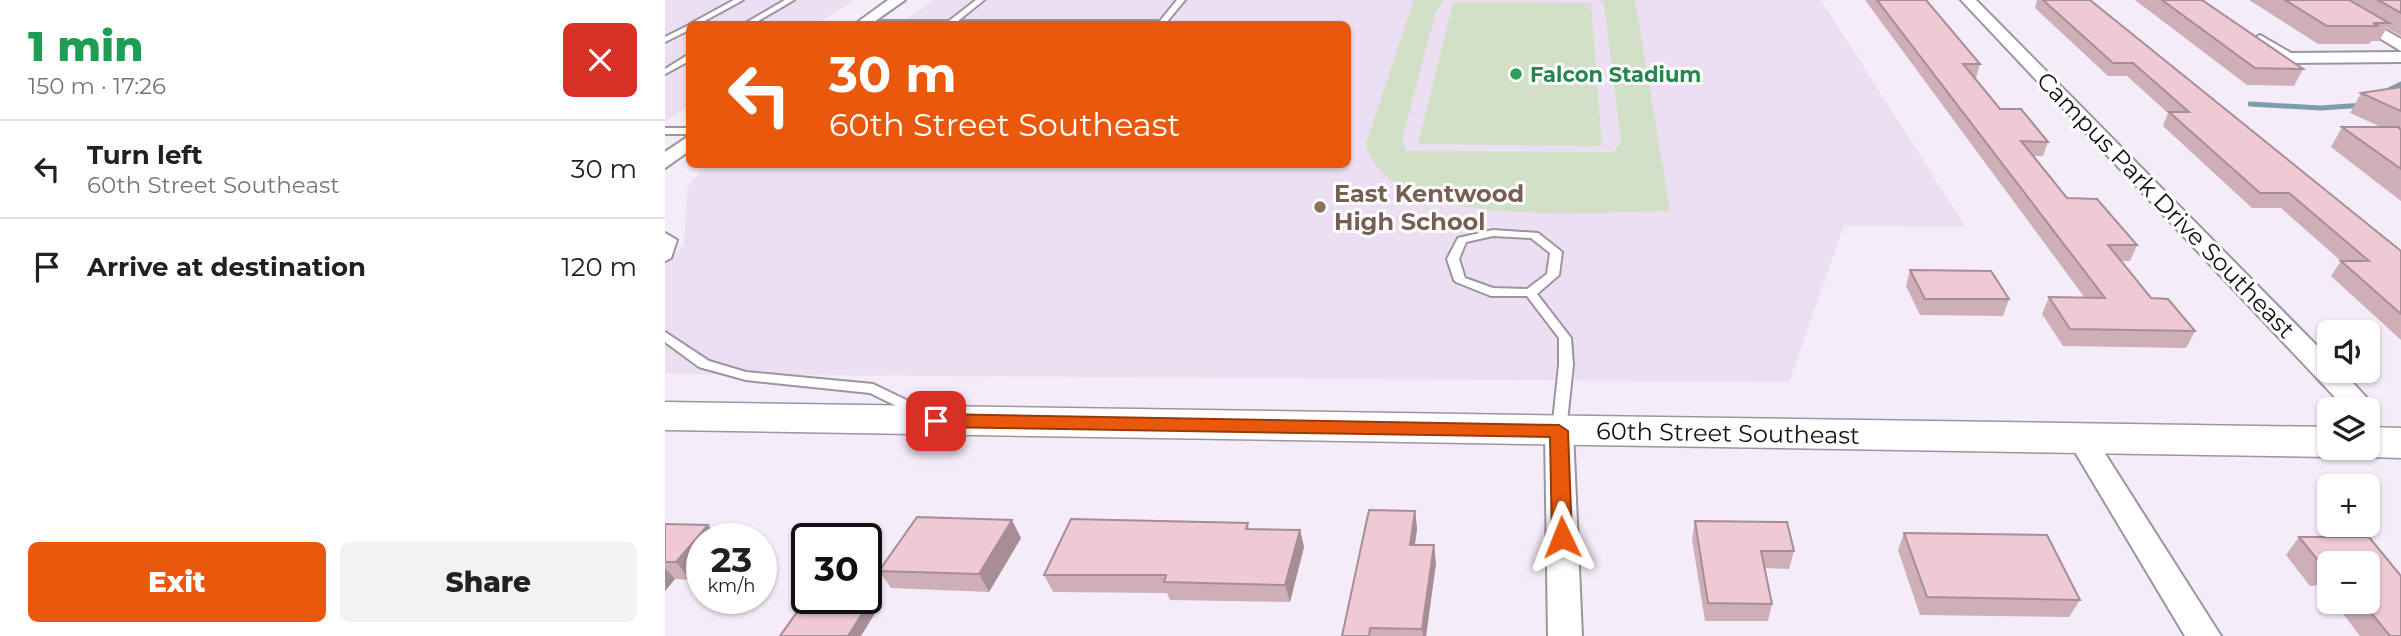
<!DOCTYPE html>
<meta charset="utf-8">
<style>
:root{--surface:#fff;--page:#f2f2f2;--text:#202124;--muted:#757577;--line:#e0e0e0;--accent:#ea580c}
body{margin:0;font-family:Montserrat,sans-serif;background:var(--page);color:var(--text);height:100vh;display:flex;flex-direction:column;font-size:26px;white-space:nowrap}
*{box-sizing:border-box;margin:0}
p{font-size:23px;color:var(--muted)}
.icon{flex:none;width:38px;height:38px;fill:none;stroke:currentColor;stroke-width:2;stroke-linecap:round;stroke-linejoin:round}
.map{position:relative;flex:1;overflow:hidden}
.details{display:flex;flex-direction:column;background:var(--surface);width:665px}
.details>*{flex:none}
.banner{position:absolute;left:21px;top:21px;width:665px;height:147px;border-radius:10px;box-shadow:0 2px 5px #0004;background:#ea580c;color:#fff;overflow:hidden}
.buttons{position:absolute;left:1652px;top:320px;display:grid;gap:14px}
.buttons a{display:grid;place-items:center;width:63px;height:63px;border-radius:10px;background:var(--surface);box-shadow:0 2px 5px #0004;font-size:35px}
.speed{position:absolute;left:21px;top:523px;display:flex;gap:14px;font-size:35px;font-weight:700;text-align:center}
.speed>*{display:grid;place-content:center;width:91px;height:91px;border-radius:50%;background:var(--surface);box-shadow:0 2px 5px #0004;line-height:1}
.speed small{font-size:18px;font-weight:400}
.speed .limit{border:4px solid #111;border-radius:10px;background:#fff;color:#111}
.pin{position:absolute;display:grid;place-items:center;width:60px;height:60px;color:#fff;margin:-30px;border-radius:14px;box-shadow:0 4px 10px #0006}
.me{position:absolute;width:77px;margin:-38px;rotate:358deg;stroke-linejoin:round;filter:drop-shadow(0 0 5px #0008)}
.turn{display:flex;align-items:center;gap:24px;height:147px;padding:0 28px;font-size:32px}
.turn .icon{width:91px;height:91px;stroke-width:2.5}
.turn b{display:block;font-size:49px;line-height:60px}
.round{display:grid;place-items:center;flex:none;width:74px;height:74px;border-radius:10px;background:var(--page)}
.overview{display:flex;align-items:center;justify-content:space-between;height:119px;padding:0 28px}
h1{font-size:42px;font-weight:800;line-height:52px;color:#1e9e55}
.button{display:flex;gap:14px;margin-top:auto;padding:14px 28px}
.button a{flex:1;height:80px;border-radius:10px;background:var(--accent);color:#fff;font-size:28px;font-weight:800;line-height:80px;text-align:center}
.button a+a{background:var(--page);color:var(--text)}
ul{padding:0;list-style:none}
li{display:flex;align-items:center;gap:21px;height:98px;padding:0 28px;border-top:2px solid var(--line)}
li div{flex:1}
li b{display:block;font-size:26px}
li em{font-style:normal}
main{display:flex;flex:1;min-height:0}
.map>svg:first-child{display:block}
.built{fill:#eddff2}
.green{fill:#d1e0c7}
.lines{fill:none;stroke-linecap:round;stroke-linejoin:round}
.stream{stroke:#7c9dae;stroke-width:5}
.service-casing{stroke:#9d94a1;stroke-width:4}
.minor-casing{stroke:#9d94a1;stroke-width:4}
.secondary-casing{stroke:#9d94a1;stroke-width:3}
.service{fill:#fff;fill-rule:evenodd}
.minor{fill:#fff;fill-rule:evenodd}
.secondary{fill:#fff;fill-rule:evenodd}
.wall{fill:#ceaeb7}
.shaded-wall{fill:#a78d95}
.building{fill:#efcad5;stroke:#a78d95;stroke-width:2}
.route{fill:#ea580c;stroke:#983908;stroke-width:2}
.leisure-dot{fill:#2e9e5b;stroke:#fff;stroke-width:2.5}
.education-dot{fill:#8d6e63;stroke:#fff;stroke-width:2.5}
.labels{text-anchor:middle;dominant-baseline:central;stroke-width:6;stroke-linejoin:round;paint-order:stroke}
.far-leisure-label{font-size:21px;font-weight:bold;fill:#27864d;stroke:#fff;text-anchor:start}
.education-label{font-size:24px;font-weight:bold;fill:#785e54;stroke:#fff;text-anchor:start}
.street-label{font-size:24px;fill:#141115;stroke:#fff}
</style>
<main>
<section class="details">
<div class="overview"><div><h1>1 min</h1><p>150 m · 17:26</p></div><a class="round" style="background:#d93025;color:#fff"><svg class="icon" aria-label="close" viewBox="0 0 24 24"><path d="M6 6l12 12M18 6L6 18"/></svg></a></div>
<ul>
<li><svg class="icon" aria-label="left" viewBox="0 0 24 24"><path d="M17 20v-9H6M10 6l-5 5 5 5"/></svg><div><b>Turn left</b><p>60th Street Southeast</p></div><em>30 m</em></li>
<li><svg class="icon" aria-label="arrive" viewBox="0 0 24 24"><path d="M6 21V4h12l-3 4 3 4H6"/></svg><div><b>Arrive at destination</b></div><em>120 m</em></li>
</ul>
<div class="button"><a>Exit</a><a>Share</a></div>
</section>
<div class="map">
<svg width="1736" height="636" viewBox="0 0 1736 636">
<rect width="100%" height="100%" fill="#f5ecf9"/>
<g class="built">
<path d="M0 0H190L152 24H24V106L0 122Z"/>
<path d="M270 0H1156L1301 227 1179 226 1124 382 0 374V263L19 245 22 188 40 165 682 164V24H234Z"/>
</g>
<g class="green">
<path d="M749 0H779L771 12 737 139 741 151 949 152 956 141 939 5 935 0H970L1005 211C934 211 720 232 701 143Z"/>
<path d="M788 2 926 3 937 146 753 144Z"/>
</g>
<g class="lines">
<g class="stream">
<path d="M1716 94 1736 84"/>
<path d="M1585 104 1656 108 1699 105"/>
</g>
<g class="service-casing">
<g id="service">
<path d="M69 0H78L34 24H25Z"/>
<path d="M120 0H129L88 24H79Z"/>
<path d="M311 0H319L293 21H495L512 0H520L500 24 196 23 200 21H284Z"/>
<path d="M24 25V30L0 42V37Z"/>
<path d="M21 56H24V61L0 74V69Z"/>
<rect x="0" y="128" width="24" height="6"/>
<path d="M828 230 873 233 897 252 894 275 872 294 906 338 908 365 901 431 899 435H889L887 431 894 365V338L862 296H826L791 282 789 280 782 259 793 238ZM828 236 866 238 885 253 882 274 862 289 828 288 800 278 794 259 801 242Z"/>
<path d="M0 233 12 240 6 258 0 261Z"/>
<path d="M0 332 44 361 81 372 208 384 260 409 262 412 260 415H250L205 393 81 380 34 367 0 342Z"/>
</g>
</g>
<g class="minor-casing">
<g id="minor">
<path d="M223 0H240L206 24H190Z"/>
<path d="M1296 0H1311L1664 358V371H1677L1713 410 1709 417 1703 418V410H1682Z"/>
<path d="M1651 0H1668L1736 39V51Z"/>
<path d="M1595 35 1626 53 1736 52V62L1623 63 1590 43 1587 40Z"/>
<path d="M24 136V151L0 168V152Z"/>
<path d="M894 421 904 424 908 431 917 636H883L880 431 884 424Z"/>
<path d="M1415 427 1425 430 1556 636H1520L1401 437 1405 430Z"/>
</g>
</g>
<g class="secondary-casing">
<g id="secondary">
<path d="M0 402 1664 427V448H1681L1678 452 1664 457 0 430Z"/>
<path d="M1703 427 1736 428V458L1703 457 1689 452 1686 448H1703Z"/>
</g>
</g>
<use href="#service" class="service"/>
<use href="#minor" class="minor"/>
<use href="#secondary" class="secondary"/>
</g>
<g class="wall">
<path d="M1200 0H1261L1315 64 1311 78H1309L1335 109 1383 142 1378 156H1368L1402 198 1472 245 1465 261H1456L1486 298 1530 331 1521 348 1398 346 1377 314 1384 297 1420 298Z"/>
<path d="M1372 0H1425L1736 251V340L1666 276 1676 261 1616 208H1587L1498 126 1503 113 1462 76H1443L1370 8Z"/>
<path d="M1470 0H1537L1638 69 1629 86 1582 85Z"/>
<path d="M1584 0H1736V36L1722 28 1714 41H1706L1704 44H1653Z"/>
<path d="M1736 87V201L1666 147 1677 127H1716L1685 113 1696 93Z"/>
<path d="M1245 270 1344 299 1338 316 1255 315 1241 286Z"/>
<path d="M750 511 752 529 750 545 771 563 761 636H677Z"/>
<path d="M1030 521 1129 551 1124 569 1100 568 1107 604 1103 621H1040L1027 539Z"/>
<path d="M583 523 584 529 635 530 639 547 625 602 505 600 502 593 388 592 379 575Z"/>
<path d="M0 524 43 525 54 539H37V567L26 580 10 579 0 591Z"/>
<path d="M1239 533 1415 600 1404 617 1255 615 1233 550Z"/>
<path d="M1634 537H1704L1736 636H1695L1669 602H1703V564H1664V596L1656 585 1645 586 1621 555Z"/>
<path d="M356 538 324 592 226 588 214 571Z"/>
</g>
<g class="shaded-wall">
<path d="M750 511 752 529 747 562 745 545Z"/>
<path d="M347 520 356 538 324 592 314 574Z"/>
<path d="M43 525 54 539H37V567L26 580 11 562Z"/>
<path d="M635 530 639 547 625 602 620 585Z"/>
<path d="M769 545 771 563 761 636H758L757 629Z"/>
<path d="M0 568 10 579 0 591Z"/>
<path d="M207 598 214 607 196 636H183Z"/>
</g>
<g class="building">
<path d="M1212 0H1261L1315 64H1298L1335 109H1356L1383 142 1356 141 1402 198 1432 199 1472 245H1443L1486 298 1503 299 1530 331 1405 329 1384 297 1440 298Z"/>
<path d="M1378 0H1425L1736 251V314L1676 261H1704L1624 193H1595L1504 112H1524L1468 63H1448Z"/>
<path d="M1497 0H1537L1638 69 1590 68Z"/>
<path d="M1620 0H1684L1724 23H1708L1714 26H1662Z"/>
<path d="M1713 0H1736V13Z"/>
<path d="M1736 87V111L1696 93Z"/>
<path d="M1677 127H1733L1736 130V169Z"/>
<path d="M1245 270 1326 271 1344 299H1260Z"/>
<path d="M704 510 750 511 745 545H769L757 629 705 628 704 636H677Z"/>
<path d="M252 517 347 520 314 574 214 571Z"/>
<path d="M406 519 583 523 581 529 635 530 620 585 499 582 501 575H379Z"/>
<path d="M1030 521 1122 522 1129 551H1096L1107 604 1043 603Z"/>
<path d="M0 524 43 525 11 562H0Z"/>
<path d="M1239 533 1382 535 1415 600 1262 597Z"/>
<path d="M1634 537H1704L1736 576V636H1725L1697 602H1703V564H1664V568H1659Z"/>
<path d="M142 598H207L183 636H115Z"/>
</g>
<path class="route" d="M271 414 894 425 903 431 907 537 904 542H890L887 537 885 437 271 427 262 421Z"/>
<circle class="leisure-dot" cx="851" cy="74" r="7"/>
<circle class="education-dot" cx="655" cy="207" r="7"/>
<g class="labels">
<g class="far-leisure-label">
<text x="865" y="74">Falcon Stadium</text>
</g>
<g class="education-label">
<text x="669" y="193">East Kentwood<tspan x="669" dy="28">High School</tspan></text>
</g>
<g class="street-label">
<text transform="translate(1501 205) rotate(46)">Campus Park Drive Southeast</text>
<text transform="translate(1063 433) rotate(1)">60th Street Southeast</text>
</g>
</g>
</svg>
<div class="buttons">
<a><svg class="icon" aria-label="sound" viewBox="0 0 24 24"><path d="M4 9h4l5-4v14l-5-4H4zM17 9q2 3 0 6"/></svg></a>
<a><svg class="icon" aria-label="layers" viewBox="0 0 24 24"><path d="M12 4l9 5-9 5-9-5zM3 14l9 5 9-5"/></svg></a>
<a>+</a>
<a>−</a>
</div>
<div class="speed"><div>23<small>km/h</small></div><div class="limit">30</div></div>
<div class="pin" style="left:271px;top:421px;background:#d93025"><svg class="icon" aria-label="arrive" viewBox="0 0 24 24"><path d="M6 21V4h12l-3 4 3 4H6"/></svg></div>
<svg class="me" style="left:897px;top:537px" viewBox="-20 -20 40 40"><path d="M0-17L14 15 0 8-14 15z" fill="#ea580c" stroke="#fff" stroke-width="4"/></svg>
<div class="banner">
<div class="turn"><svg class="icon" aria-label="left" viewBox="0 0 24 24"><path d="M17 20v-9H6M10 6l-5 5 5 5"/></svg><div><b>30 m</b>60th Street Southeast</div></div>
</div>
</div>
</main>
